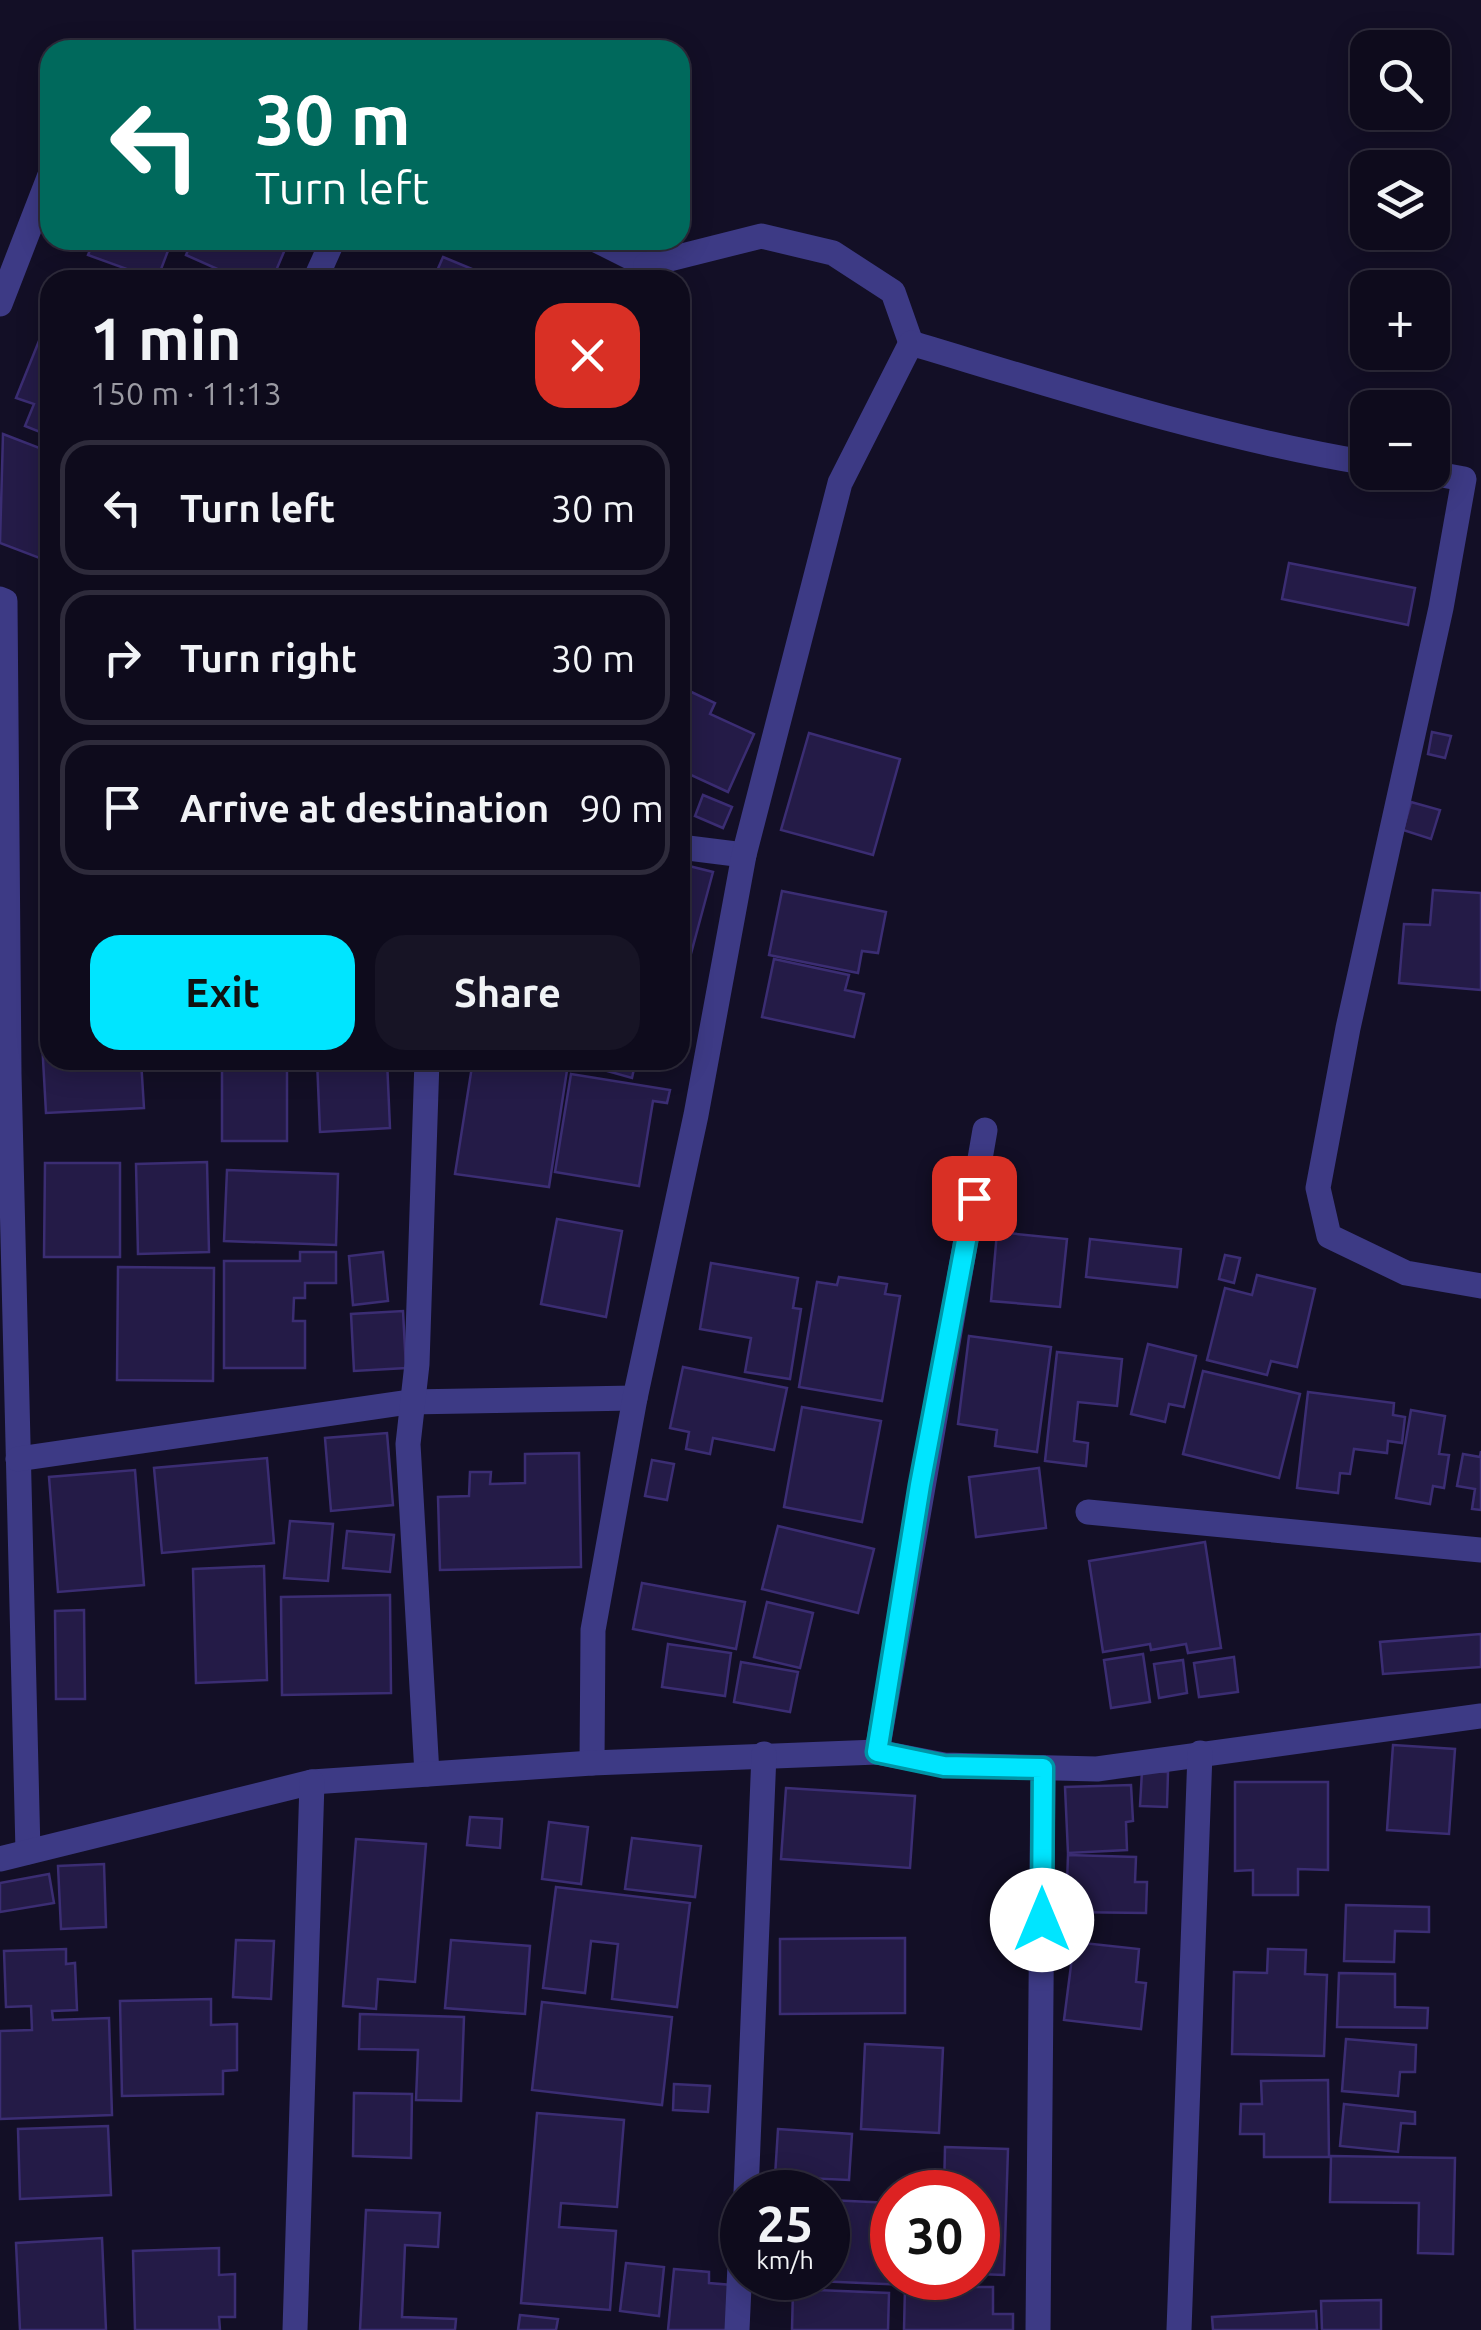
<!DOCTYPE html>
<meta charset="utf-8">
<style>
:root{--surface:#0e0b1c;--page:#171425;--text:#f1f3f6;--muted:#9b9ba3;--line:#2e2b3b;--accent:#00e5ff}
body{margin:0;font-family:Ubuntu,sans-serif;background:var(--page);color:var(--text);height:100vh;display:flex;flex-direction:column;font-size:38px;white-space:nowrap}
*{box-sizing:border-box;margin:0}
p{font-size:32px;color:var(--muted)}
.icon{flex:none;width:55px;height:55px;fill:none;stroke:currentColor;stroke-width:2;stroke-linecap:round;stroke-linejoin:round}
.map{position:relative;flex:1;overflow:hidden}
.details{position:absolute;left:40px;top:270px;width:650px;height:800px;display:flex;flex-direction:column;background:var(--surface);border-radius:30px;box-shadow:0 5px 25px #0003,0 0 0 2px var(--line)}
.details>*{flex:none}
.hud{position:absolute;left:40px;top:40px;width:650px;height:210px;border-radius:30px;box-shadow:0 5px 25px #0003,0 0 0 2px var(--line);background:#00695c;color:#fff;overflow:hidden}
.buttons{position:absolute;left:1350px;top:30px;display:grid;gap:20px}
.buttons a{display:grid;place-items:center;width:100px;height:100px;border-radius:20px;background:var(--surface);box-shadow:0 5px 25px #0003,0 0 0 2px var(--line);font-size:50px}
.speed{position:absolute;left:720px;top:2170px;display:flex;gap:20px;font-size:50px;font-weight:700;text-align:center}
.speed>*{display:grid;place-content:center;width:130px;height:130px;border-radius:50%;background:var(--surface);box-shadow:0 5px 25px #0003,0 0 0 2px var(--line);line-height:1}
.speed small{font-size:25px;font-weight:400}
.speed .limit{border:15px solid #d22;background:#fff;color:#111}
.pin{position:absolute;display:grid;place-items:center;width:85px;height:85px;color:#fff;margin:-42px;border-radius:20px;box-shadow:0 5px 15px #0006}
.me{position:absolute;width:110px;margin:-55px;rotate:0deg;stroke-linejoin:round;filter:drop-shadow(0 0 8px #0008)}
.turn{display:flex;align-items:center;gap:35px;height:210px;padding:0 50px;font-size:45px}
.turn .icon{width:130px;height:130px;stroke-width:2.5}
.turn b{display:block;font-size:70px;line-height:85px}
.round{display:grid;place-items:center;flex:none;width:105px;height:105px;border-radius:30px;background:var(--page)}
.headline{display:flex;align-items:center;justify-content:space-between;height:170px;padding:0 50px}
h1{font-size:60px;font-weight:700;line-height:75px}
.button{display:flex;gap:20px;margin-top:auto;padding:20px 50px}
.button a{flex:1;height:115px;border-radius:30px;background:var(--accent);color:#111;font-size:40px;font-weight:700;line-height:115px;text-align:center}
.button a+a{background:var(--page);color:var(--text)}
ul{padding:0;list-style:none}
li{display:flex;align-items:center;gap:30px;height:135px;margin:0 20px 15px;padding:0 30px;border:5px solid var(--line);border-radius:30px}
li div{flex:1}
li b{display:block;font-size:38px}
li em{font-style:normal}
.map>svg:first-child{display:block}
.building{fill:#241b47;stroke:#3b2d73;stroke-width:2.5}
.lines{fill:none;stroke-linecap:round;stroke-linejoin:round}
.minor{stroke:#3d3a85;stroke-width:25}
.route-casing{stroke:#0095a6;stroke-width:25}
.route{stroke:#00e5ff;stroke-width:18}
</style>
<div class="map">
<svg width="1481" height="2330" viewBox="0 0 1481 2330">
<rect width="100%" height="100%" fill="#130f26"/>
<g class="building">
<path d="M94 240H172L157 280 88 255Z"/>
<path d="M192 240H289L272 280H242L186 255Z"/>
<path d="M443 257 472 269 468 280H433Z"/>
<path d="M43 331 50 334V436L25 426 34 404 16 398Z"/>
<path d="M3 434 50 452V539L42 559 0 543Z"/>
<path d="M1289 563 1415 588 1408 625 1282 599Z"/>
<path d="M685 689 715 703 710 714 754 734 728 792 680 770V698Z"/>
<path d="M44 695H50V728H42Z"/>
<path d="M1432 732 1451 736 1445 758 1428 754Z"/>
<path d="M809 733 900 759 873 855 781 830Z"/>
<path d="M703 795 732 807 723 828 695 816Z"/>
<path d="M1411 802 1440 810 1431 839 1403 830Z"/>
<path d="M43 813H50V891H40Z"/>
<path d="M681 864 713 872 689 961 680 959Z"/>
<path d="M1433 890 1481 893V990L1399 983 1404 924 1430 925Z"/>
<path d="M782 891 886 912 878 953 862 951 858 973 769 955Z"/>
<path d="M42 895H50V972H41Z"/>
<path d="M774 959 849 975 845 990 864 994 854 1037 762 1017Z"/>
<path d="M50 1040V1060H141L144 1108 46 1113 42 1041Z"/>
<rect x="222" y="1060" width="65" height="81"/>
<path d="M317 1060H387L390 1128 320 1132Z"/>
<path d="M473 1060 568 1064 549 1187 455 1174Z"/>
<path d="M568 1060H636L632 1078Z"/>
<path d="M571 1074 670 1090 667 1103 653 1101 639 1186 555 1172Z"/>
<path d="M207 1162 209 1252 138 1254 136 1164Z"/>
<path d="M45 1163H120V1257H44Z"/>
<path d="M227 1170 338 1174 336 1245 224 1241Z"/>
<path d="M557 1219 622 1231 606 1317 541 1304Z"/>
<path d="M997 1232 1067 1239 1060 1307 991 1301Z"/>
<path d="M1090 1239 1181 1249 1177 1287 1086 1277Z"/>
<path d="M300 1252H336V1283H305V1298H294L293 1321H305V1368H224V1261H300Z"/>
<path d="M383 1252 388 1301 353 1305 349 1256Z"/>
<path d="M1225 1255 1240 1258 1234 1283 1219 1279Z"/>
<path d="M711 1263 798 1278 793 1308 801 1309 790 1379 745 1372 751 1338 700 1329Z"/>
<path d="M118 1267 214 1268 213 1381 117 1380Z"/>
<path d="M1257 1275 1315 1289 1297 1367 1271 1361 1267 1375 1207 1360 1225 1288 1252 1295Z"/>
<path d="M839 1277 887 1284 885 1294 900 1296 882 1401 799 1387 817 1282 837 1285Z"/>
<path d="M403 1311 406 1368 354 1371 351 1314Z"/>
<path d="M969 1336 1051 1347 1037 1452 995 1446 997 1430 958 1424Z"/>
<path d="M1148 1344 1196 1356 1184 1407 1169 1404 1165 1422 1131 1414Z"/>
<path d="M1057 1352 1122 1359 1117 1406 1078 1402 1074 1441 1088 1443 1086 1466 1045 1461Z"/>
<path d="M683 1367 787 1388 774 1450 713 1438 710 1454 686 1449 689 1432 670 1428Z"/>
<path d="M1203 1371 1300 1394 1279 1478 1183 1454Z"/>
<path d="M1308 1392 1394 1403 1393 1415 1405 1417 1402 1443 1388 1441 1387 1453 1354 1449 1350 1474 1340 1473 1338 1493 1297 1488Z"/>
<path d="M802 1407 881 1421 862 1522 784 1507Z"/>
<path d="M1411 1410 1445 1416 1439 1454 1449 1455 1444 1488 1433 1486 1430 1504 1396 1498Z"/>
<path d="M387 1433 393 1505 331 1511 325 1438Z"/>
<path d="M1481 1451V1510L1472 1509 1475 1489 1457 1486 1463 1454 1480 1457Z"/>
<path d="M579 1453 581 1567 440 1570 438 1497 469 1496 470 1472H491L490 1484 525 1483V1454Z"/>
<path d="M267 1458 274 1543 162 1553 154 1468Z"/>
<path d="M652 1460 674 1464 667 1500 645 1496Z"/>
<path d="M1039 1468 1046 1528 976 1537 969 1477Z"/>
<path d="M135 1470 144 1585 58 1592 49 1477Z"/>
<path d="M290 1521 333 1524 328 1581 284 1578Z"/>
<path d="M778 1526 874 1549 858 1613 762 1589Z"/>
<path d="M347 1531 394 1535 390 1572 343 1568Z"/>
<path d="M1205 1542 1221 1648 1188 1653 1186 1644 1151 1650 1150 1644 1103 1652 1089 1561Z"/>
<path d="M264 1566 267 1680 196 1683 193 1569Z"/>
<path d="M642 1583 745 1602 736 1649 633 1629Z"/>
<path d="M390 1595 391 1693 282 1695 281 1597Z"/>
<path d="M767 1602 813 1613 800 1668 754 1657Z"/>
<path d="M84 1610 85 1699H56L55 1611Z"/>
<path d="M1481 1634V1667L1383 1674 1380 1642Z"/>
<path d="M668 1644 731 1653 725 1696 662 1687Z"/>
<path d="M1143 1654 1150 1702 1111 1708 1104 1660Z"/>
<path d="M1234 1657 1238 1692 1199 1697 1194 1663Z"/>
<path d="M1183 1660 1187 1693 1159 1698 1154 1664Z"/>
<path d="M741 1662 798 1672 790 1712 734 1702Z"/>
<path d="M1393 1745 1455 1749 1449 1834 1387 1830Z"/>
<path d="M1142 1771 1168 1772 1167 1807 1140 1806Z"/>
<path d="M1235 1782H1328V1870L1298 1869V1895H1253V1870L1235 1871Z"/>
<path d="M1131 1785 1133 1821 1126 1822 1127 1850 1068 1853 1065 1787Z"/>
<path d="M786 1788 915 1796 910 1868 781 1859Z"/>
<path d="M470 1817 502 1819 500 1848 467 1845Z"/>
<path d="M549 1822 588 1827 581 1884 542 1879Z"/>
<path d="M632 1838 701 1846 695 1897 625 1889Z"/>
<path d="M356 1839 426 1844 415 1982 378 1979 376 2009 343 2006Z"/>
<path d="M1068 1855 1136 1857 1135 1882H1147L1146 1913 1066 1912Z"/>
<path d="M104 1864 106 1927 61 1929 58 1866Z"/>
<path d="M49 1874 54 1903 0 1912V1883Z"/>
<path d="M556 1887 690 1903 677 2007 612 1999 618 1944 591 1941 585 1993 543 1988Z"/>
<path d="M1346 1905 1429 1907V1932L1395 1931 1394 1962 1344 1961Z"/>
<path d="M905 1938V2013L780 2014V1939Z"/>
<path d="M236 1940 274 1941 271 1999 233 1997Z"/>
<path d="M451 1940 530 1946 525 2014 445 2008Z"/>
<path d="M1074 1942 1139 1949 1136 1982 1146 1983 1141 2029 1064 2020Z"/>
<path d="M66 1949V1964L75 1963 77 2010 52 2011 53 2020 109 2018 112 2115 0 2119V2031L32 2030 31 2006 6 2007 4 1951Z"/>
<path d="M1268 1949 1306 1950 1305 1974 1327 1975 1324 2056 1232 2054 1234 1972 1267 1973Z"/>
<path d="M1339 1973 1395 1974V2007L1428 2008 1427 2028 1337 2027Z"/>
<path d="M211 1999V2025L237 2024V2070L223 2071V2094L122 2096 120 2001Z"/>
<path d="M542 2002 672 2017 662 2105 532 2090Z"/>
<path d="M360 2014 464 2017 461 2101 416 2100 418 2050 359 2049Z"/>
<path d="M1346 2039 1416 2045 1415 2072H1400L1398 2096 1342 2091Z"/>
<path d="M865 2044 943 2048 939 2133 861 2129Z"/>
<path d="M1328 2080 1329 2157H1264V2134H1240L1241 2104H1262L1261 2081Z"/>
<path d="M674 2084 710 2086 708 2112 673 2110Z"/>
<path d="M354 2093 412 2094 411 2158 353 2156Z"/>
<path d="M1344 2104 1415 2112V2124L1401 2123 1398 2152 1340 2146Z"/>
<path d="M537 2113 624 2120 617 2207 561 2203 559 2227 616 2231 610 2310 521 2303Z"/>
<path d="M108 2126 111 2195 20 2199 18 2129Z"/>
<path d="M778 2129 852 2134 849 2180 805 2178 804 2192H774Z"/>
<path d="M945 2147 1008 2149 1004 2275 978 2274V2192H944Z"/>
<path d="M1331 2156 1455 2158 1453 2254 1418 2253 1419 2203 1330 2202Z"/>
<path d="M828 2200 892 2203V2278H908L907 2285 816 2281 828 2278Z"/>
<path d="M366 2210 440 2213 438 2247 405 2245 402 2317 456 2319 455 2330H360Z"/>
<path d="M102 2238 106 2330H20L16 2243Z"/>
<path d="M219 2248V2275L235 2274V2317H219L220 2330H135L133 2251Z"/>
<path d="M626 2263 664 2267 659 2316 620 2311Z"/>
<path d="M674 2269 709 2272V2283L732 2285 728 2330H668Z"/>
<path d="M905 2287H993V2314H1013V2330H904Z"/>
<path d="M793 2289 889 2293 888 2330H792Z"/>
<path d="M1381 2300V2330H1322L1321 2301Z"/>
<path d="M1316 2311 1317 2330H1213L1212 2317Z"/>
<path d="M520 2315 558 2319 556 2330H518Z"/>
</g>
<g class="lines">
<g class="minor">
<path d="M596 240 646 265 639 280"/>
<path d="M646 265 761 236 833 253 893 292 911 343"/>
<path d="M315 280 333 240"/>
<path d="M0 304 50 175"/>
<path d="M1426 472 1464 479 1441 608 1348 1028 1318 1188 1329 1236 1406 1273 1481 1286"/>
<path d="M0 599 5 601 9 1074 28 1852"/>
<path d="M680 847 744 855"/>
<path d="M18 1459 409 1402 635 1398"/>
<path d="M1088 1512 1481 1550"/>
<path d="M877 1752 985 1130"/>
<path d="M592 1763 593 1630 635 1398 696 1115 744 855 840 483 911 343C1061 388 1213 437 1368 463"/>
<path d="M427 1774 408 1444 417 1364 427 1060"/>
<path d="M0 1859 312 1782 592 1763 877 1752 944 1765 1097 1769 1481 1716"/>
<path d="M746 2192 764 1754"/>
<path d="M295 2330 312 1782"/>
<path d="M737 2330 742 2222"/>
<path d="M1038 2330 1043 1768"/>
<path d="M1179 2330 1200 1753"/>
</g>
</g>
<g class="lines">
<g class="route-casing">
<path id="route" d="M974 1198 920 1485 877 1752 944 1766 1043 1768 1042 1920"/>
</g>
<use href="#route" class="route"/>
</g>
</svg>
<div class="buttons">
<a><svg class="icon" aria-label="search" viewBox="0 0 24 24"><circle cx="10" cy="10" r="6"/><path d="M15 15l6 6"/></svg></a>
<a><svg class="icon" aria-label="layers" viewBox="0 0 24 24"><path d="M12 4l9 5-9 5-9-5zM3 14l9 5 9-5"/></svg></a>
<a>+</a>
<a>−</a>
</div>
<div class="speed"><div>25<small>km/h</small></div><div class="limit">30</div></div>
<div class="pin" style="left:974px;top:1198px;background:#d93025"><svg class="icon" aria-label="arrive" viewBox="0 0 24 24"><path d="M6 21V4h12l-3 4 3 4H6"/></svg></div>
<svg class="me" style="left:1042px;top:1920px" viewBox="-20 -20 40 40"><circle r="19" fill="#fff"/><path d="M0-13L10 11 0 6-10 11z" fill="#00e5ff"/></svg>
<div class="hud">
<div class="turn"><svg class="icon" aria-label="left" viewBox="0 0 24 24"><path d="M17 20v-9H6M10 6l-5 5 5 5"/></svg><div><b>30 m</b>Turn left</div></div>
</div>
<section class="details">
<div class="headline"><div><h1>1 min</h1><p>150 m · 11:13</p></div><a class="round" style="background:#d93025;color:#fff"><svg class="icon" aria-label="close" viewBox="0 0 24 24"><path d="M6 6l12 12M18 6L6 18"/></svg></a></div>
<ul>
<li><svg class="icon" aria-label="left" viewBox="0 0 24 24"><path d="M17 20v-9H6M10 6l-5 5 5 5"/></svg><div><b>Turn left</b></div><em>30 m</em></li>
<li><svg class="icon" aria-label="right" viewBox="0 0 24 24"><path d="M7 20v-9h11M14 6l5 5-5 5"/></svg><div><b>Turn right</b></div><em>30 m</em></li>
<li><svg class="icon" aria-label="arrive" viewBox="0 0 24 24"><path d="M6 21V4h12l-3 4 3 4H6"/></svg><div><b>Arrive at destination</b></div><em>90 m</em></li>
</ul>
<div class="button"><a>Exit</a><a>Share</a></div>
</section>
</div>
